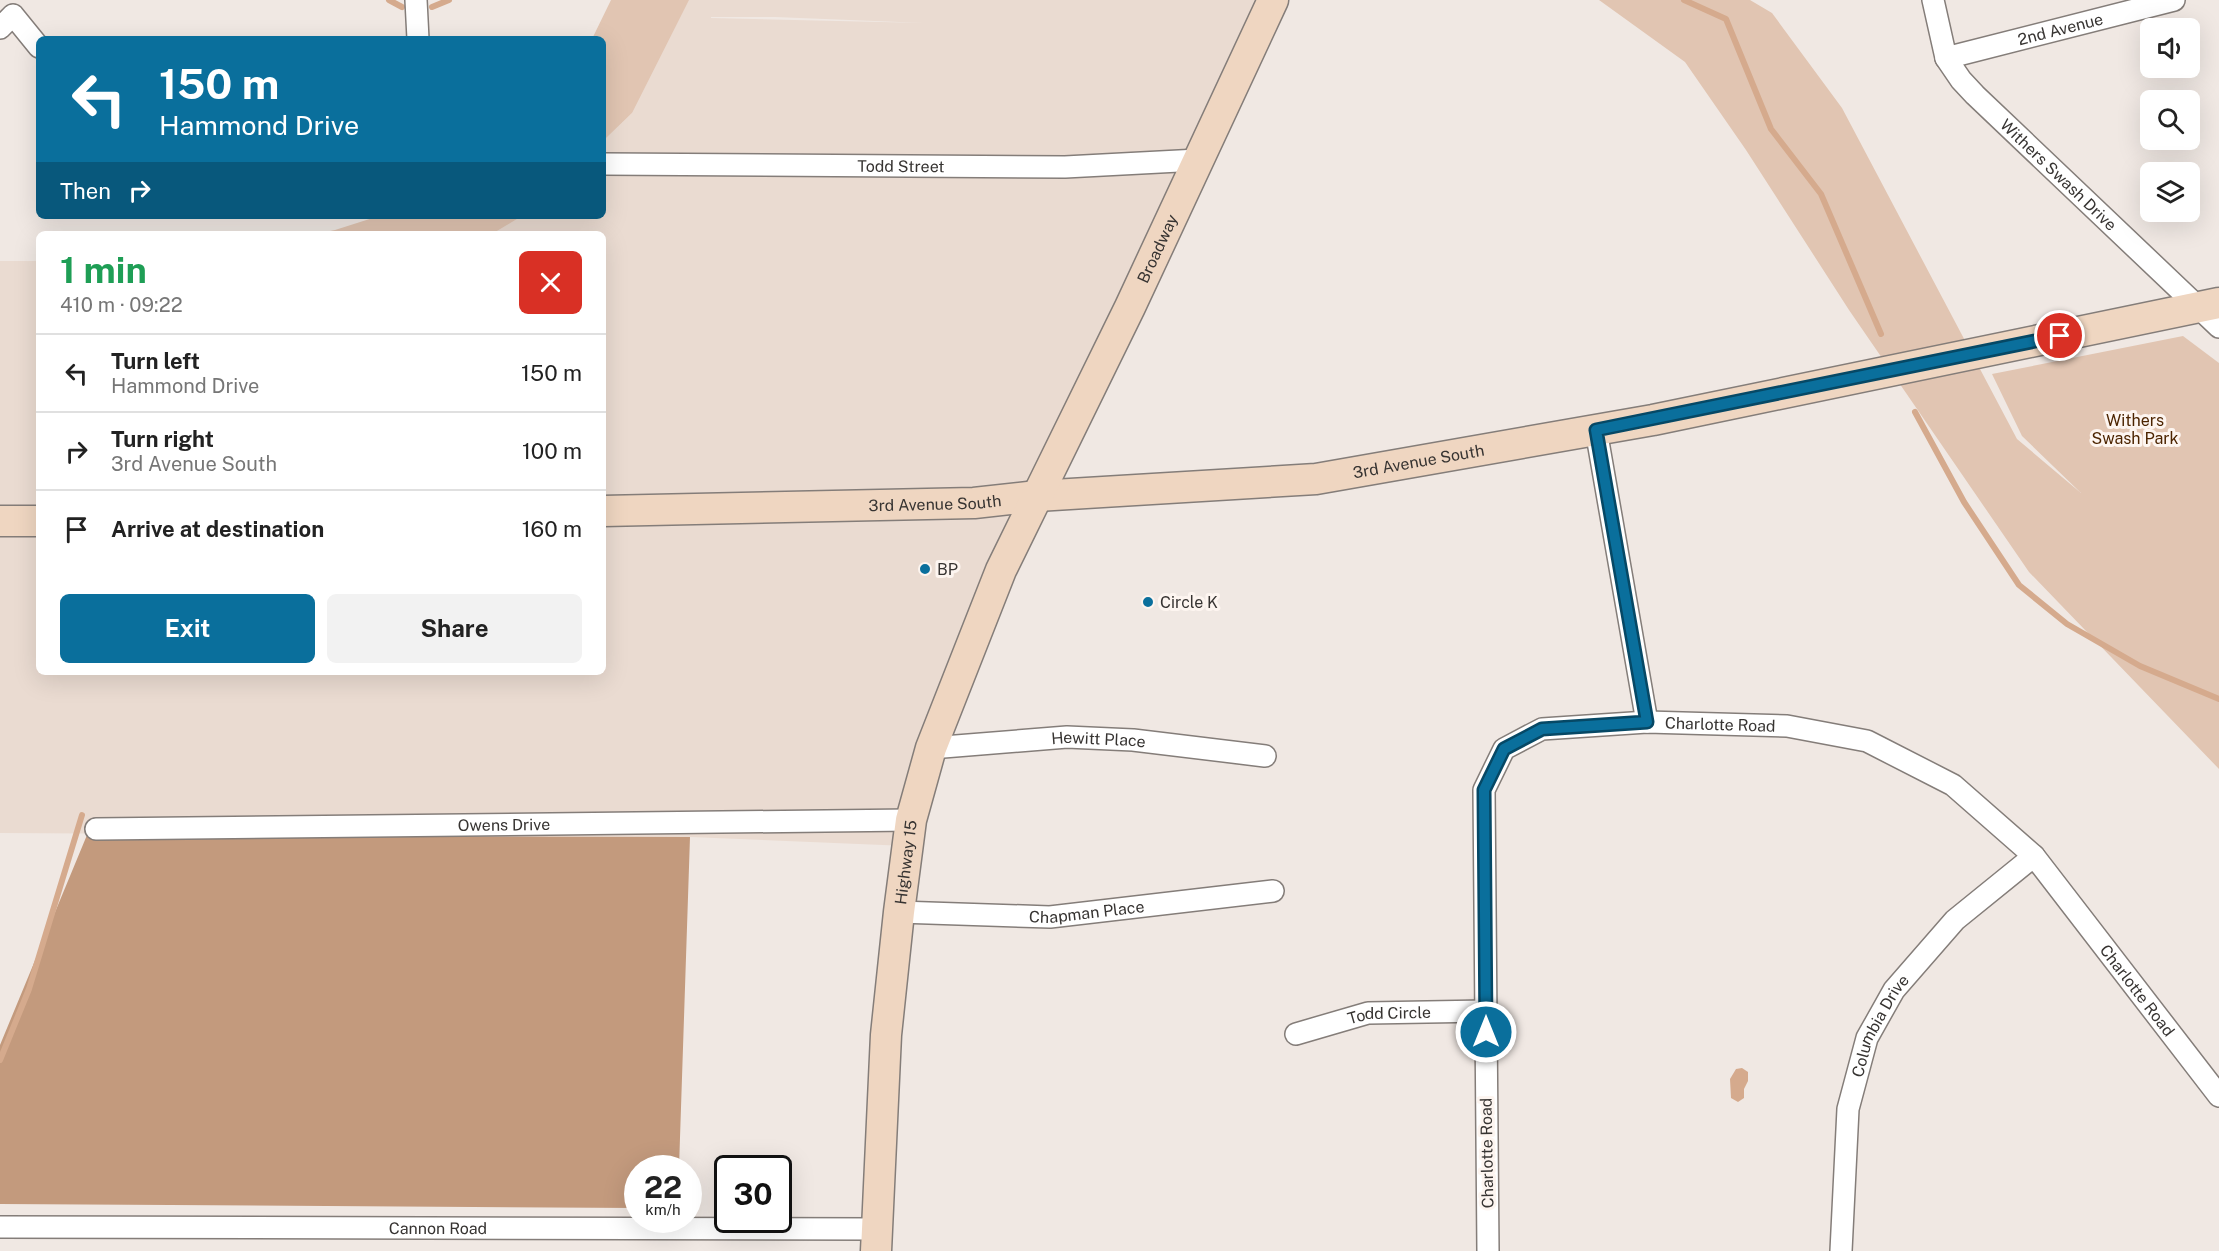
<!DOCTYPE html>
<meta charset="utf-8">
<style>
:root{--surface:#fff;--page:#f2f2f2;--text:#222;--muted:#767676;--line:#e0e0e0;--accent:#0a6f9c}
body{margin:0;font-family:"Public Sans",sans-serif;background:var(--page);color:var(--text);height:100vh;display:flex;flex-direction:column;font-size:22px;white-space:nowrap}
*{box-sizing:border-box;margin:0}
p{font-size:20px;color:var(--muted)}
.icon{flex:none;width:33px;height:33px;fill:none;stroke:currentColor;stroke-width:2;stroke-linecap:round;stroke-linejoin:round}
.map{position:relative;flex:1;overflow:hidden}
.drawer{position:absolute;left:36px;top:231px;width:570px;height:444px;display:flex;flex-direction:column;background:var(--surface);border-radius:9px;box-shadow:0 6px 24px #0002}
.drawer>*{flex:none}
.top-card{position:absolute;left:36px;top:36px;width:570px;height:183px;border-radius:9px;box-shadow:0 6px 24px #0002;background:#0a6f9c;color:#fff;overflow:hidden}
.buttons{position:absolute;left:2140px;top:18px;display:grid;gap:12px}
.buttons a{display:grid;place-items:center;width:60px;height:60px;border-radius:9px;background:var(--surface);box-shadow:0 6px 24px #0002;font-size:30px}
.speed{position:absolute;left:624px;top:1155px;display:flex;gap:12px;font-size:30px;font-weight:700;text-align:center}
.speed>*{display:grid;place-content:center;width:78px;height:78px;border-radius:50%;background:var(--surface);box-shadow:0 6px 24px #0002;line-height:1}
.speed small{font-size:15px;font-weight:400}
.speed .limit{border:3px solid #111;border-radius:9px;background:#fff;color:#111}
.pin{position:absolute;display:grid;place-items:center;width:51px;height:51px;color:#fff;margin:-26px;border:3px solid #fff;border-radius:50%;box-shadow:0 2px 6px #0007}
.me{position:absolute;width:66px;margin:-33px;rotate:0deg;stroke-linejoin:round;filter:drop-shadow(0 0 4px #0008)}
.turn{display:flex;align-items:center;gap:21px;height:126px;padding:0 24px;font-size:27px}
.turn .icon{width:78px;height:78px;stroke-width:2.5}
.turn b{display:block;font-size:42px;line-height:51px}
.then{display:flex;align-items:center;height:57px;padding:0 24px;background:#0003;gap:12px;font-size:22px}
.round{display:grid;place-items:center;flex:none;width:63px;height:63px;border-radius:9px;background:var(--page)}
.head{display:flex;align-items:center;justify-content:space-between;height:102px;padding:0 24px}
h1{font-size:36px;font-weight:700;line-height:45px;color:#1e9e55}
.button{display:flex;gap:12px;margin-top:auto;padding:12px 24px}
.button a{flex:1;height:69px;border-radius:9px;background:var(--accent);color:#fff;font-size:24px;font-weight:700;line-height:69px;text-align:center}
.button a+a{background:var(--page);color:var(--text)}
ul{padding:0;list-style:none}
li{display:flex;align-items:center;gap:18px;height:78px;padding:0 24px;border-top:2px solid var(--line)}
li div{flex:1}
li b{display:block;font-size:22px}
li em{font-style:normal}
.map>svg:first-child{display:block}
.built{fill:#eadbd1;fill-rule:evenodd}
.green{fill:#e1c5b2}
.forest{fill:#c39a7d}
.water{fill:#d5aa8d}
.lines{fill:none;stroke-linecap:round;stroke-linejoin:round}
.stream{stroke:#d5aa8d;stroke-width:6}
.minor-casing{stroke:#847d79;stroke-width:24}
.secondary-casing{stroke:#847d79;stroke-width:33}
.minor{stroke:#fff;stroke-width:21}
.secondary{stroke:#efd6c1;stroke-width:30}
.route-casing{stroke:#064865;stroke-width:15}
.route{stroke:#0a6f9c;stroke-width:10}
.poi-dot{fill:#0a6f9c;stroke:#fdf5f0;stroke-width:2}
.labels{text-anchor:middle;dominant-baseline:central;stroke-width:6;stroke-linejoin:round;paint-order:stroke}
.street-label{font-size:16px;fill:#373432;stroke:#fdf5f0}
.park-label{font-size:16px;fill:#4c2400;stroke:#fdf5f0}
.poi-label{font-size:16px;fill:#373432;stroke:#fdf5f0;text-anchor:start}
</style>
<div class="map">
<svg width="2219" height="1251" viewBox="0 0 2219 1251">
<rect width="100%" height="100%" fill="#f0e8e3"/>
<path class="built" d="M637 0H1274L1037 496 907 846 690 837 0 833V261H39V672H603V234H492L522 216H603V141L632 113ZM711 17H775L924 23 711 18Z"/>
<g class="green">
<path d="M611 0H689L632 113 603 141V39H592Z"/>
<path d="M1599 0H1750L1772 13 1842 108 2017 439 2081 493 2022 436 1992 374 2183 336 2219 363V769L2029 572 1849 310 1746 150 1685 62Z"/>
<path d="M379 216H522L492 234H316L335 230Z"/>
</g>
<path class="forest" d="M87 835 690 837 679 1168H638L637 1208 0 1204V1045Z"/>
<path class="water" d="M1742 1068 1748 1072V1081L1744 1089V1098L1738 1102 1731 1098 1730 1079 1736 1069Z"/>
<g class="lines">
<g class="stream">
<path d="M389 0 402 7"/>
<path d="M1684 0 1726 19 1771 129 1821 194 1881 334"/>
<path d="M432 7 449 0"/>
<path d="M1915 412 1964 502 2019 585 2067 624 2140 666 2219 699"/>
<path d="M0 1060 29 989 82 815"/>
</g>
<g class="minor-casing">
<g id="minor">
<path d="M416 0 418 39"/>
<path id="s1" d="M1933 0 1946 58 1961 80 1975 95 2219 327"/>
<path d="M0 28 13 15 39 47"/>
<path id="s2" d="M1946 58 2174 0"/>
<path id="s3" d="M603 164 1065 167 1198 160"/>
<path d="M1596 430 1647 722"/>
<path id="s4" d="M931 748 1067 737 1133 740 1265 756"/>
<path id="s5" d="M96 829 911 820"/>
<path id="s6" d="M899 912 1050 917 1273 891"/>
<path id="s7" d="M1296 1034 1368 1013 1486 1011"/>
<path id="s8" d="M0 1227 877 1229"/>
<path id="s9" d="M1488 1251 1484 790 1504 749 1542 729 1647 722 1787 726 1867 741 1953 785 2034 856 2219 1096"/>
<path id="s10" d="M1841 1251 1848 1109 1867 1038 1894 990 1955 920 2034 856"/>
</g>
</g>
<g class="secondary-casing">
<g id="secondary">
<path id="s11" d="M603 511 974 503 1037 496 1316 479 1653 420 2219 303"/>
<path d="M0 521H39"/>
<path id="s12" d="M876 1251 886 1035 899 912 911 820 931 748 1001 570 1130 307 1273 0"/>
</g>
</g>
<use href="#minor" class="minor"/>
<use href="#secondary" class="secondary"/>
</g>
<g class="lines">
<g class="route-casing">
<path id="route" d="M1486 1032 1484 790 1504 749 1542 729 1647 722 1596 430 2060 336"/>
</g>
<use href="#route" class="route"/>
</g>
<g class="poi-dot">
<circle cx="925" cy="569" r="6"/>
<circle cx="1148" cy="602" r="6"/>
</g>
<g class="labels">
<g class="street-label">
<text stroke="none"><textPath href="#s2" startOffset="118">2nd Avenue</textPath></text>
<text stroke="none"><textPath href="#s3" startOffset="298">Todd Street</textPath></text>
<text stroke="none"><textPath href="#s1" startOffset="222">Withers Swash Drive</textPath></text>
<text stroke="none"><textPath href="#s12" startOffset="1056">Broadway</textPath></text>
<text stroke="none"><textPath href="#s11" startOffset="818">3rd Avenue South</textPath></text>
<text stroke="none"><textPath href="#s11" startOffset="332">3rd Avenue South</textPath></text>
<text stroke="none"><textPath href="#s9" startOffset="728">Charlotte Road</textPath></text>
<text stroke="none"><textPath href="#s4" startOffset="168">Hewitt Place</textPath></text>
<text stroke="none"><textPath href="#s5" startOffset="408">Owens Drive</textPath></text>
<text stroke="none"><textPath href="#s12" startOffset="390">Highway 15</textPath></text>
<text stroke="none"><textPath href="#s6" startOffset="188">Chapman Place</textPath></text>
<text stroke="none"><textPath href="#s9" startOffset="1250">Charlotte Road</textPath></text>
<text stroke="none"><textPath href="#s7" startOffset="96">Todd Circle</textPath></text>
<text stroke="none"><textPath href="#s10" startOffset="232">Columbia Drive</textPath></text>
<text transform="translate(1487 1153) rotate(-91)">Charlotte Road</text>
<text stroke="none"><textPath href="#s8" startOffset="438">Cannon Road</textPath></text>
</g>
<g class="park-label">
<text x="2135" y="420">Withers<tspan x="2135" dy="18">Swash Park</tspan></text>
</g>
<g class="poi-label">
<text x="937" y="569">BP</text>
<text x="1160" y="602">Circle K</text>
</g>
</g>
</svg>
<div class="buttons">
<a><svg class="icon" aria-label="sound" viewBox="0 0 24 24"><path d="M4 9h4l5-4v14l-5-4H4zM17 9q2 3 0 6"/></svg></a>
<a><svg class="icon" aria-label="search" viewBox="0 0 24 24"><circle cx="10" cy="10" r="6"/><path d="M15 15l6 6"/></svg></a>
<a><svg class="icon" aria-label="layers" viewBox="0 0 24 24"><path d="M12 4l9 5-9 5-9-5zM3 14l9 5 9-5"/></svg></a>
</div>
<div class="speed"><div>22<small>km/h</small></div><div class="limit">30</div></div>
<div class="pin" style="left:2060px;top:336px;background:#d93025"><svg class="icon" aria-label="arrive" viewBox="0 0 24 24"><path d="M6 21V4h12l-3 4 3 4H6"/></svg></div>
<svg class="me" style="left:1486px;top:1032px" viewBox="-20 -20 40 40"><circle r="17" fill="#0a6f9c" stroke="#fff" stroke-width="3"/><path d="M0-11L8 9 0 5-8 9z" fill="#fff"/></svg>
<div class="top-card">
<div class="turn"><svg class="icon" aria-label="left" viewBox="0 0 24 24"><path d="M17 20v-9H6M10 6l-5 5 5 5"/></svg><div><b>150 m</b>Hammond Drive</div></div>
<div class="then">Then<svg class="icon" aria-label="right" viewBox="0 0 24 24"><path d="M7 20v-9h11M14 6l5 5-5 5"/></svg></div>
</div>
<section class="drawer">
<div class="head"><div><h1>1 min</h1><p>410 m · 09:22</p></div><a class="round" style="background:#d93025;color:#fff"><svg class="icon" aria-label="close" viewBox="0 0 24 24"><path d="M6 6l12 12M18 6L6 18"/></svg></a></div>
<ul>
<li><svg class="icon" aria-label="left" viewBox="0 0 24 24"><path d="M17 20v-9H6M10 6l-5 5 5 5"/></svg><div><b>Turn left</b><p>Hammond Drive</p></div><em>150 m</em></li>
<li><svg class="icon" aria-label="right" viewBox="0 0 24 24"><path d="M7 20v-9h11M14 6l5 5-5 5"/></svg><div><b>Turn right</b><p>3rd Avenue South</p></div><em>100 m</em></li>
<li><svg class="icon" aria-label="arrive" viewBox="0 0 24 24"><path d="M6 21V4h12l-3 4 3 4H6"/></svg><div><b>Arrive at destination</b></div><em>160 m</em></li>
</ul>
<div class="button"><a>Exit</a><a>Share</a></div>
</section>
</div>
